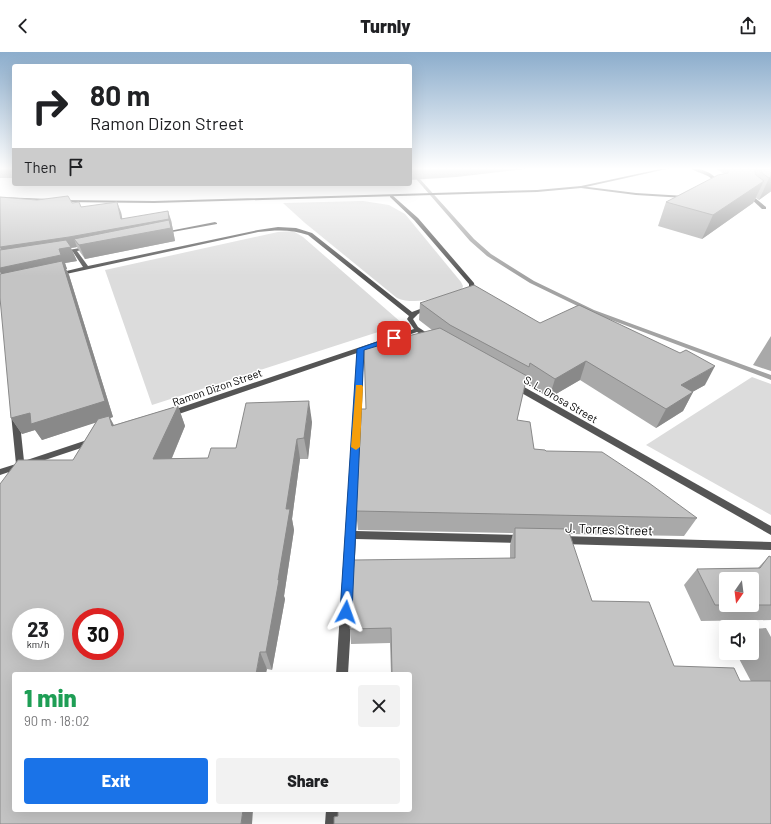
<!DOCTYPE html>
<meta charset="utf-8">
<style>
:root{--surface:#fff;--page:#f2f2f2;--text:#202124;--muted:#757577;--accent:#1a73e8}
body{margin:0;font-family:Barlow,sans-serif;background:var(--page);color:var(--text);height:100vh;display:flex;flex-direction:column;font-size:15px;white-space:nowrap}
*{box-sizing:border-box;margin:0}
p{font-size:13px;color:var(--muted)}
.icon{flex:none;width:22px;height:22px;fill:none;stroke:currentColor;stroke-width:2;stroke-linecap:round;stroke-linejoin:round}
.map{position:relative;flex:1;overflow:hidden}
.sheet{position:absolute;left:12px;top:620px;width:400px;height:140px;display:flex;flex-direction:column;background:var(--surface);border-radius:4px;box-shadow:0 4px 16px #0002}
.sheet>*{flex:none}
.banner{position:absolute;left:12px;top:12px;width:400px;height:122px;border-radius:4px;box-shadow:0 4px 16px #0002;background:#fff;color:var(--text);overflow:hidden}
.needle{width:26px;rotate:194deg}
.buttons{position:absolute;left:719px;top:520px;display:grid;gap:8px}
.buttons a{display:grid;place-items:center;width:40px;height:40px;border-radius:4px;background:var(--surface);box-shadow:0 4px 16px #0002;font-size:20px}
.speed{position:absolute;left:12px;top:556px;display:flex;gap:8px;font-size:20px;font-weight:700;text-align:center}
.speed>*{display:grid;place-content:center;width:52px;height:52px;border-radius:50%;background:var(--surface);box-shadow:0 4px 16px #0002;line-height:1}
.speed small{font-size:10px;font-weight:400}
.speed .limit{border:6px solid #d22;background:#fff;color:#111}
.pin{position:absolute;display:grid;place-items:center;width:34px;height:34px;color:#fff;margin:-17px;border-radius:8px;box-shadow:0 2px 6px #0006}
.me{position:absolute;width:44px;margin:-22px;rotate:4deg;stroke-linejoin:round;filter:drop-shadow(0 0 3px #0008)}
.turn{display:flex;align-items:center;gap:14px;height:84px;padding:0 12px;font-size:18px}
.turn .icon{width:52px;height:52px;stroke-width:2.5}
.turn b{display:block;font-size:28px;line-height:34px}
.then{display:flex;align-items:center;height:38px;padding:0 12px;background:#0003;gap:8px;font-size:15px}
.round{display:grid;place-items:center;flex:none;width:42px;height:42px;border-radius:4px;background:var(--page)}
.headline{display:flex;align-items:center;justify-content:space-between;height:68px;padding:0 12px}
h1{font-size:24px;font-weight:800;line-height:30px;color:#1e9e55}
.cta{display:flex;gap:8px;margin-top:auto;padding:8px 12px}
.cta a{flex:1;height:46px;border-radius:4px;background:var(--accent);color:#fff;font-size:16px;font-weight:800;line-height:46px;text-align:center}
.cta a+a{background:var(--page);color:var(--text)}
header{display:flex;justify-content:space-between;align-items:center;height:52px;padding:0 12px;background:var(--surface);font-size:18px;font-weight:800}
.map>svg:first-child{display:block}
.green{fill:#dcdcdc}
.water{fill:#a3a3a3}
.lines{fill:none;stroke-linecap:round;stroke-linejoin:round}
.stream{fill:#a3a3a3;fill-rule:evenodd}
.service{fill:#555;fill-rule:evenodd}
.minor{fill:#555;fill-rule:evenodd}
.tertiary{fill:#555;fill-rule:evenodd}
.wall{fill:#a9a9a9}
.shaded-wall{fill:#898989}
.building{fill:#c4c4c4;stroke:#898989;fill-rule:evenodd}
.route{fill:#1a73e8;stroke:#114b97}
.slow{fill:#f59e0b}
.labels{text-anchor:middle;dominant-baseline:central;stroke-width:3;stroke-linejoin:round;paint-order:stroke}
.street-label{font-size:11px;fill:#000;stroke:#fff}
.near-street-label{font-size:13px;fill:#000;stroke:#fff}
</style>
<header><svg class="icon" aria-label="back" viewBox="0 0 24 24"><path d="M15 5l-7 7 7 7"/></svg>Turnly<svg class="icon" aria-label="share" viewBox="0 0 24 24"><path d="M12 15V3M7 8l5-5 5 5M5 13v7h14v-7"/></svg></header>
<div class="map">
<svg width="771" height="772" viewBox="0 0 771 772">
<rect width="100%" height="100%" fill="#fff"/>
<g class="green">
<path d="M363 149 389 153 405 162 461 230 463 234 462 237C446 245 415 254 397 246L305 171 283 151Z"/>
<path d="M293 179 303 185 403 272 152 353 105 218 278 180Z"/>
<path d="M752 325 771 332V463L646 393Z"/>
</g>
<g class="water">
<rect x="0" y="116" width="14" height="10"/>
<path d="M410 116H535L456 125 410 128Z"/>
<path d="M133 132H353L335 133Z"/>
<path d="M766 576 771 585V636L755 637 736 601H752V577Z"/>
</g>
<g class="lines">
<path class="stream" d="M410 116 474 187 491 202 534 229 594 258 771 323V328L590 260 530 231 487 204 470 189 410 120Z"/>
<g class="service">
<path d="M689 116C701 115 717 122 721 134L718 135C712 122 700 122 689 116Z"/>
<path d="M580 134 636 141 685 144 687 145 685 146 636 143 581 136Z"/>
<path d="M747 141H749L766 155V157H762L747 143Z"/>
</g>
<g class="minor">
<path d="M390 143H392L418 166 474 231 475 237 470 243 465 242 469 237V232L414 168 390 145Z"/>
<path d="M215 170 217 171V172L161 182 159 181Z"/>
<path d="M278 175 296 176 312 181 412 260 428 254 430 253 433 255 418 262 413 267 418 275 433 285V287H429L417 280 364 298 356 479 522 483 525 484 527 487 525 490 522 491 356 487 348 622H336L357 301 173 364 170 365 166 362 167 360 414 277 407 267 409 264 308 183C291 177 276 178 258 180L57 224 54 222 83 215 73 200 61 201V200L63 199 91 194V196L77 199 88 214 258 178Z"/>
<path d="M511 331H517L771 474V483L511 335 510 333Z"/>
<path d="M15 359 19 362 24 409 93 386 97 389 96 391 24 415 22 420 19 421 15 418 0 423V417L16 412 11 362Z"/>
<path d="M562 484 771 490V498L562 492 559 491 557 488 559 485Z"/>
<path d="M326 758H340L339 772H325Z"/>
</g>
<g class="tertiary">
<path d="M665 116H671L581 136 537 140 154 151 61 150 59 149 61 148 154 149 537 138 581 134Z"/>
<path d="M0 145 49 147 51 148 49 149 0 147Z"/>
</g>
</g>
<g class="wall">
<path d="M717 116H771V140H770L759 148 756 146 753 151 702 187 658 174 666 150 724 122 717 117Z"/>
<path d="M0 145 72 151 81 155 121 160 122 167 171 168 175 189 85 207 80 200 77 195 71 196 77 209 65 211 67 217H66L69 223 113 365 110 366 114 373 178 354 185 374 172 406H208L312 370 308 407H300L292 467 294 478 284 544 285 547 272 618 267 617 73 408 96 370 42 388 35 378 22 382 11 366 1 221 0 220Z"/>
<path d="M420 251 540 271 705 333 692 340H693L683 359 656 376 580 328 549 346 525 330 517 368 534 397 546 399 697 466 684 484 570 482 338 764 410 622H391L390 591 351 592 350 577 510 506V493L513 481 358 478 356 459 366 357 432 278 419 268Z"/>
<path d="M771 284V319L753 313Z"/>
<path d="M769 504 771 505V568L701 569 684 533 697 517 758 516Z"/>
</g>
<g class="shaded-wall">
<path d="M771 125V138L770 140 759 148 769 126Z"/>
<path d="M764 129 753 151 702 187 713 163Z"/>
<path d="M117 150 121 160 124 175 168 159 171 168 175 189 85 207 79 193 74 187 77 195 71 196 77 209 65 211 67 217H66L69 223 113 365 110 366 119 384 112 374 110 366 42 388 35 378 22 382 11 366 6 230 0 220V216L6 205 0 195 121 167Z"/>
<path d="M586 309 580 328 549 346 555 327Z"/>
<path d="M715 314 705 333 671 352 681 333Z"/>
<path d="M693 340 683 359 656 376 666 357Z"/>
<path d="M309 349 312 370 308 407 304 386Z"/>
<path d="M178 354 185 374 163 427 153 407Z"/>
<path d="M297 387 300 407 292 467 294 478 284 544 285 547 272 618 266 600 278 528 286 457Z"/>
<path d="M260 600 267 617 266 622H256Z"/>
<path d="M243 758H253L252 772H241Z"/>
</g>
<g class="building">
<path d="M731 116H754L756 123 764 129 713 163 666 150 718 123 728 121 730 117Z"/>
<path d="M761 116H771V125L769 126 762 121Z"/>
<path d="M68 144 72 151 79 150 81 155 117 150 121 167 168 159 169 167 69 185 0 195V145L37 148Z"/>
<path d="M169 168 171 176 79 193 74 187Z"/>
<path d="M66 188 71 195 59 197 61 203 0 216V198Z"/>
<path d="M62 209 105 349 31 372 30 361 11 366 0 246V222Z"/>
<path d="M474 233 540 271 579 253 680 301 686 298 715 314 681 333 693 340 666 357 586 309 555 327 530 311 529 315 450 273 420 251Z"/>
<path d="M440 276 527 324 517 368 530 370 534 397 545 398 546 399 602 400 649 431 697 466 356 459 361 357H366L364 295Z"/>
<path d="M309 349 304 386 297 387 286 457H290L278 528H279L266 600H260L256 622H14V758H243L241 772H0V432L18 408H73L98 367 109 364 112 374 178 354 153 407 208 406 211 396H236L246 351ZM21 565H55V599H21ZM81 565H115V599H81Z"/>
<path d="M515 476 568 477 592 549 649 550 674 614 734 616 740 629H771V772H334V765L338 764V758H410V622H392L391 576 350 577 354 508 515 506Z"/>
<path d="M769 504 771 505V553H715L697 517 760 516ZM726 527H752V553H726Z"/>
</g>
<linearGradient id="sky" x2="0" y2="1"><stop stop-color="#8cadcc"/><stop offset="0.52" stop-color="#fff"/><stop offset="1" stop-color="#fff" stop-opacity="0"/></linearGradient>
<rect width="771" height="224" fill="url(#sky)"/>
<path class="route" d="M394 284 398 286 397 288 364 298 352 560 351 564 346 566 342 564 340 560 357 297Z"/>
<path class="slow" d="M356 333H362L363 335 360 395 356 398 351 395Z"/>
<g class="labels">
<g class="street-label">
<text transform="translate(217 335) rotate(-19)">Ramon Dizon Street</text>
<text transform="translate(561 347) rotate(30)">S. L. Orosa Street</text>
</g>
<g class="near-street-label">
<text transform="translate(609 477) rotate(2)">J. Torres Street</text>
</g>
</g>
</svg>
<div class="buttons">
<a><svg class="needle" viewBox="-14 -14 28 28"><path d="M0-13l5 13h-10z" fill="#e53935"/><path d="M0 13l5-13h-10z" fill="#757577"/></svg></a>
<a><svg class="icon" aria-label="sound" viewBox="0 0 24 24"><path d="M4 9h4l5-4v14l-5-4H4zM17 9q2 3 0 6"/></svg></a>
</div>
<div class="speed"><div>23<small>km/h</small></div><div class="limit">30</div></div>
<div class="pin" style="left:394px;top:286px;background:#d93025"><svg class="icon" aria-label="arrive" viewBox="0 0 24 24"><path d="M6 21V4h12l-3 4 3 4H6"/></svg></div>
<svg class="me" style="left:346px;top:560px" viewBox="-20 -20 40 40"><path d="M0-17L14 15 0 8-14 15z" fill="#1a73e8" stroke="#fff" stroke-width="4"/></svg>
<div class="banner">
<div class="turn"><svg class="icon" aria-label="right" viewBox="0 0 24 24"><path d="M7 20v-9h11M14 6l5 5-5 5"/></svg><div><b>80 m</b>Ramon Dizon Street</div></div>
<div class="then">Then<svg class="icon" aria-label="arrive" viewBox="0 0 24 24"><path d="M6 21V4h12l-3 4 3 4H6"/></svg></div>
</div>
<section class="sheet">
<div class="headline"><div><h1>1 min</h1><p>90 m · 18:02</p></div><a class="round"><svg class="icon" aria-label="close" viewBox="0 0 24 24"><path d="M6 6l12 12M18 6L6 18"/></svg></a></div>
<div class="cta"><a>Exit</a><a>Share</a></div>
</section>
</div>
